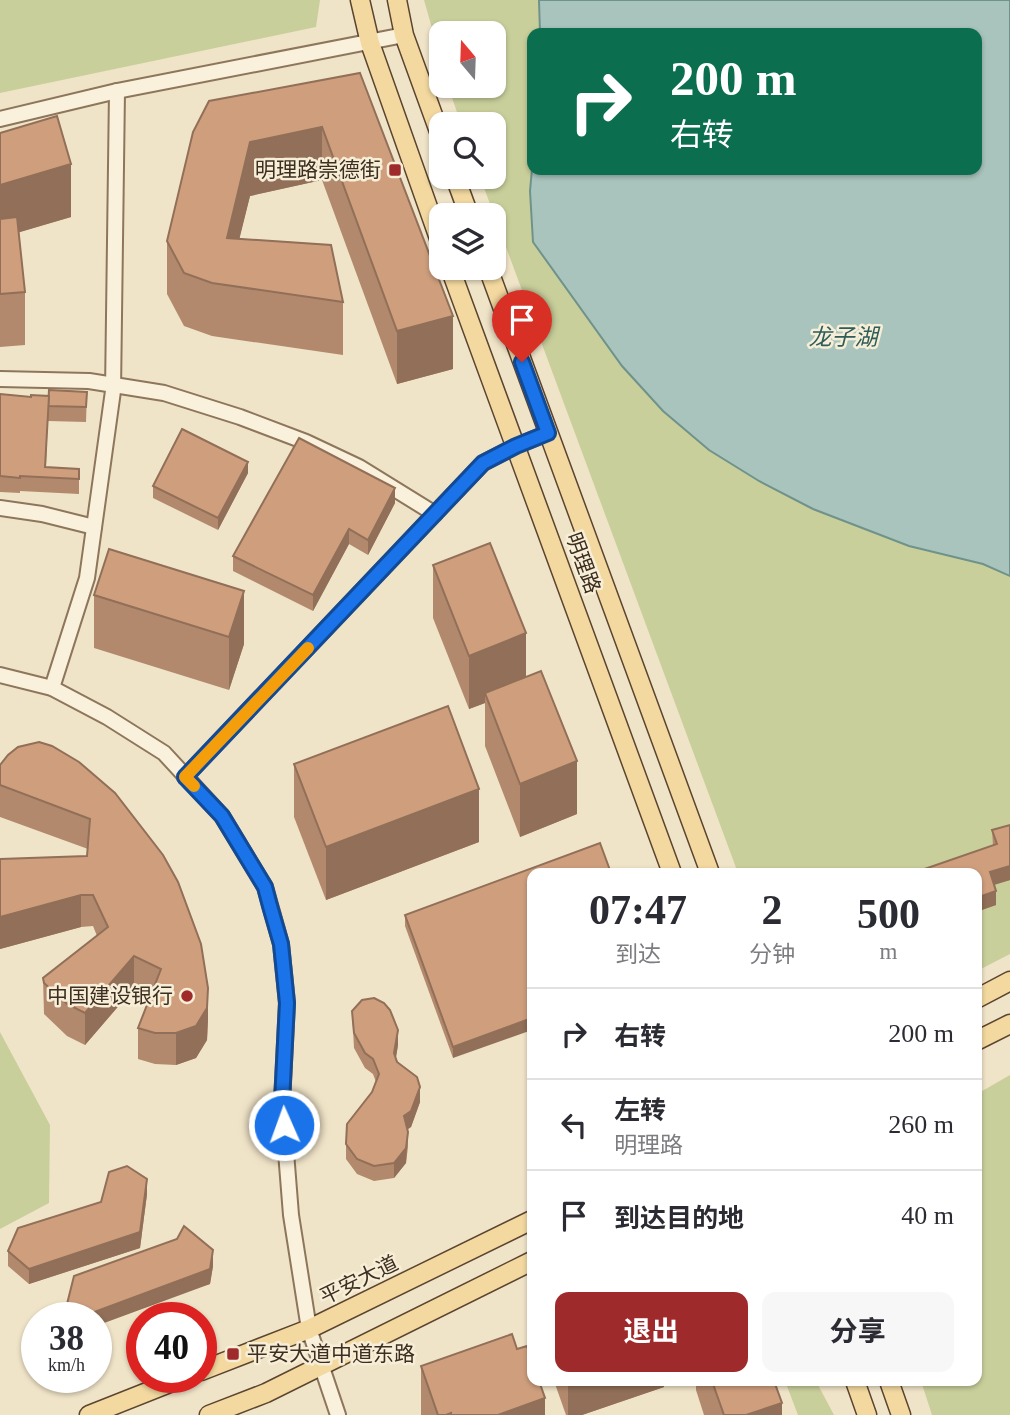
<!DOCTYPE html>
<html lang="zh">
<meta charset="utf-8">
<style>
:root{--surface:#fff;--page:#f7f7f7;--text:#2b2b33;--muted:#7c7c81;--line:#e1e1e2;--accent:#9e2a2b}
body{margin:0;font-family:"Times New Roman","Noto Sans SC",serif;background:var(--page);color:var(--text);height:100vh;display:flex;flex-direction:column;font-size:26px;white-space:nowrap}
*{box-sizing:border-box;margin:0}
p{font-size:23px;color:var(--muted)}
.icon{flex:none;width:38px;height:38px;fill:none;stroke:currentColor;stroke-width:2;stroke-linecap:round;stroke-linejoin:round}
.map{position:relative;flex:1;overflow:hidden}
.sheet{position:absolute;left:527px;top:868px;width:455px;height:518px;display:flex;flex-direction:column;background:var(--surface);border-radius:14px;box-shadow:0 2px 5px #0004}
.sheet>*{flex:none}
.guide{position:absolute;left:527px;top:28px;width:455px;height:147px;border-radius:14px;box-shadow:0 2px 5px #0004;background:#0b6e4f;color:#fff;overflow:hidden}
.needle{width:46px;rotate:341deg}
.tools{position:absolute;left:429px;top:21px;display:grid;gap:14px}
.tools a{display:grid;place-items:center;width:77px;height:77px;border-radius:14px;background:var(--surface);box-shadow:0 2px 5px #0004;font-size:35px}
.speed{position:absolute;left:21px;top:1302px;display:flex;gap:14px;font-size:35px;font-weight:700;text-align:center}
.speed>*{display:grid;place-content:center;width:91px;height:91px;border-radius:50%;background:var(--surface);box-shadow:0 2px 5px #0004;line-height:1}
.speed small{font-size:18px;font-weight:400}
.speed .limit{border:10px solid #d22;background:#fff;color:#111}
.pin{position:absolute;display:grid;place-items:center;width:60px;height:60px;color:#fff;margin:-72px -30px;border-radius:50% 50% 50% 0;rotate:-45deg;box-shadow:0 0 7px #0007}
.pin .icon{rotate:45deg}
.me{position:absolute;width:77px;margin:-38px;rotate:358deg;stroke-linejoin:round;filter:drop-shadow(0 0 5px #0008)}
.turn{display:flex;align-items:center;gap:24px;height:147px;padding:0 28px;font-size:32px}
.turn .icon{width:91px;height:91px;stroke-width:2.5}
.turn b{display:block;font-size:49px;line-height:60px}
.eta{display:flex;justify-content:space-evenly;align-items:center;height:119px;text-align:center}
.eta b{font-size:42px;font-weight:700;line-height:49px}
.action{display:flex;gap:14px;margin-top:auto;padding:14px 28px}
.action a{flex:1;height:80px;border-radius:14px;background:var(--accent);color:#fff;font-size:28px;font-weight:700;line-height:80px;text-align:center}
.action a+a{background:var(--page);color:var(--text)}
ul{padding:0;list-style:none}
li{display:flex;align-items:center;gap:21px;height:91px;padding:0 28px;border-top:2px solid var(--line)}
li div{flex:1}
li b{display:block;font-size:26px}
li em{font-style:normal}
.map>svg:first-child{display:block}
.green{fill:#c9cf9b;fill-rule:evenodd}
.water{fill:#a9c4bc;stroke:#6f938a;stroke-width:2}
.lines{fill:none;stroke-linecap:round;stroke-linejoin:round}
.minor-casing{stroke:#8d765c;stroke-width:18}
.major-casing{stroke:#5b4430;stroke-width:21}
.minor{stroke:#faf1dc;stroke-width:14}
.major{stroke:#f3d9a0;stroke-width:18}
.wall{fill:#b2896c}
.shaded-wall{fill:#916f58}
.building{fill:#cf9f7d;stroke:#916f58;stroke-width:2}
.route-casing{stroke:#114b97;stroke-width:18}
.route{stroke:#1a73e8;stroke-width:12}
.slow{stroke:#f59e0b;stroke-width:12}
.poi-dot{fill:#9e2a2b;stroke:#f7eed8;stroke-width:2.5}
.labels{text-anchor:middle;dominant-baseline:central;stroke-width:5;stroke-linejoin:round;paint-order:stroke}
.poi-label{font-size:21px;fill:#3d2e20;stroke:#f7eed8;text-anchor:end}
.street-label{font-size:21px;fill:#3d2e20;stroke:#f7eed8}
.water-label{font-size:23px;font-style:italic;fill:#2f5d5a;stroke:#f7eed8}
</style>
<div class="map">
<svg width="1010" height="1415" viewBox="0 0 1010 1415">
<rect width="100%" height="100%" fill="#f0e4c8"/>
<g class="green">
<path d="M0 0H320L316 27 0 93Z"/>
<path d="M424 0H1010V954L977 971 976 873H738L480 177H494V124H461L448 86H494V33H441V60ZM532 33H976V170H532Z"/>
<path d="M0 1032 50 1125 49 1203 0 1229Z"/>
<path d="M1010 1075V1415H932L921 1381H976L977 1094Z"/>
<path d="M785 1381H816L834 1415H798Z"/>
</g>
<path class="water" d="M539 0H1010V576L983 564 909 546 813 509 759 481 709 450 663 411 622 366 533 242 530 191 532 169 976 170V33H540Z"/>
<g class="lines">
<g class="minor-casing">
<g id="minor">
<path d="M0 119 117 91 404 35"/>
<path d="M0 379 89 381 164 393 240 417 306 442 359 467 435 514"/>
<path d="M0 508 42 514 94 527"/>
<path d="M0 675 52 688 107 717 164 753 222 816 265 887 281 944 287 1003 282 1102 291 1215 309 1329 338 1415"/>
<path d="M52 688 87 578 113 391 117 91"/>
<path d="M185 777 483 463 516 446 548 433"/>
</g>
</g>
<g class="major-casing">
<g id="major">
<path d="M360 0 370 43 441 244"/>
<path d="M397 0 404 35 441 137"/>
<path d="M455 177 469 215"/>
<path d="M450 268 672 873"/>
<path d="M488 268 710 873"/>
<path d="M976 999 1010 981"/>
<path d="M976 1041 1010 1024"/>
<path d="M201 1371 309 1329 532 1220"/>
<path d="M855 1381 867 1415"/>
<path d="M889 1381 901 1415"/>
<path d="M89 1415 185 1377"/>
<path d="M209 1415 266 1393 532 1261"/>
</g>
</g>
<use href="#minor" class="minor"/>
<use href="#major" class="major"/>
</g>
<g class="wall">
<path d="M360 73 453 369 397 384 322 180 250 196 239 239 343 302V355L212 336 184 326 167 294V241Z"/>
<path d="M0 133 71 217 19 232 25 292V345L0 347Z"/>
<path d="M87 392 86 422 48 421V414L46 467 79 469V494L20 491V493L0 492V394L31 397Z"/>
<path d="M248 473 218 530 153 498V486Z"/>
<path d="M395 503 368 555 349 544 313 611 233 571V556Z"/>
<path d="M109 549 244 644 229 690 94 648V595Z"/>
<path d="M433 565 526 677 577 814 520 837 485 746V703L469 709 433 618Z"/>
<path d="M52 746 208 1019 207 1040 196 1058 176 1065 155 1064 138 1059V1028L151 996 134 988 85 1045 67 1036 44 1014 43 978 97 936 93 926 81 927 0 949V859L87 856 88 849 0 817V765Z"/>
<path d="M294 764 479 842 326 900 294 817Z"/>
<path d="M1010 825V880L994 885 996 905 976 912V873L993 846 992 830Z"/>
<path d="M611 873 453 1058 405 926V915Z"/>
<path d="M352 1011 398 1045 396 1058 420 1102 411 1127 407 1129 408 1147 406 1163 394 1178 374 1181 357 1174 346 1159V1144L372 1092 376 1082 373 1074 365 1068 354 1048Z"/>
<path d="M147 1194 140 1248 29 1284 8 1266V1251Z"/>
<path d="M177 1239 213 1266 210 1284 96 1318H66V1308Z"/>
<path d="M517 1349 545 1415H421V1366Z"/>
<path d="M554 1381H664V1387L582 1415H566Z"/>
<path d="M696 1381H774L782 1415H704L696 1390Z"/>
</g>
<g class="shaded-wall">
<path d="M322 127V180L250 196 228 285 227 238 250 142Z"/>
<path d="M71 164V217L0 238V185Z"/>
<path d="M453 316V369L397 384V331Z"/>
<path d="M248 462V473L218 530V518Z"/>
<path d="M395 488V503L368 555V540Z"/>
<path d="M349 529V544L313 611V595Z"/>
<path d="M244 591V644L229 690V637Z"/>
<path d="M526 633V686L485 693V703L469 709V656Z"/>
<path d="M577 761V814L520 837V784Z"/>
<path d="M479 789V842L326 900V847Z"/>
<path d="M1010 866V880L990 886V872Z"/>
<path d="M996 891V905L976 912V898Z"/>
<path d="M81 895V927L0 949V917Z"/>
<path d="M134 956V988L85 1045V1013Z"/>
<path d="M208 988V1019L207 1040 196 1058 176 1065V1033Z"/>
<path d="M532 1018V1030L453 1058V1047Z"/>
<path d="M398 1030V1045L394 1068V1053Z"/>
<path d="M420 1087V1102L411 1127 404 1132V1116Z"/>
<path d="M408 1132 406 1163 394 1178V1163Z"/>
<path d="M147 1179V1194L140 1248 29 1284V1269Z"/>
<path d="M213 1250V1266L210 1284 96 1326V1318H81Z"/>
<path d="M568 1381H664V1387L582 1415H568Z"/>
<path d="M545 1398V1415H498Z"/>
<path d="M782 1403V1415H746Z"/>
</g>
<g class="building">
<path d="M360 73 453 316 397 331 322 127 250 142 227 238 331 245 343 302 212 283 184 273 167 241 193 132 209 101Z"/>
<path d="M57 116 71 164 0 185V133Z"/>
<path d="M17 217 25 292 0 294V219Z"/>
<path d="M49 390 87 392 86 407 48 406Z"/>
<path d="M0 394 31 397V395L49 396 45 467 79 469V479L20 476V478L0 476Z"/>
<path d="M182 429 248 462 218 518 153 486Z"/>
<path d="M299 438 395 488 368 540 349 529 313 595 233 556Z"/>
<path d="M490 543 526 633 469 656 433 565Z"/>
<path d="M109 549 244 591 229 637 94 595Z"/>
<path d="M541 671 577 761 520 784 485 693Z"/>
<path d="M448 706 479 789 326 847 294 764Z"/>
<path d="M39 742 52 746 79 762 115 793 163 855 178 882 201 944 208 988 207 1008 196 1026 176 1033H155L138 1028 161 969 134 956 85 1013 67 1004 44 983 43 978 108 927 93 895H81L0 917V859L87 856 90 819 0 785V765L8 755 18 747Z"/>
<path d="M1010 825V866L990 872 996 891 976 898V873H913L997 844 992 830Z"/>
<path d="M600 843 611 873H532V1018L453 1047 405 915Z"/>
<path d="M374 998 384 1003 390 1010 398 1030 394 1053 397 1062 417 1077 420 1087 411 1111 404 1116 408 1132 406 1148 394 1163 374 1166 357 1159 346 1144 347 1124 372 1092 379 1074 373 1059 365 1053 354 1033 352 1011 362 1000Z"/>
<path d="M127 1166 147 1179 140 1232 29 1269 8 1251 18 1228 101 1202 109 1172Z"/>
<path d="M184 1226 213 1250 210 1269 81 1317 66 1308 74 1276 177 1239Z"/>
<path d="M512 1334 517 1349 527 1346 532 1361V1381H539L545 1398 498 1415H451V1413L446 1415H438L421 1366Z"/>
<path d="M712 1381H774L782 1403 746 1415H724Z"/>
</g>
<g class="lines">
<g class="route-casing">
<path id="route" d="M284 1125 282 1102 287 1003 281 944 270 906 265 887 222 816 185 777 483 463 516 446 548 433 522 362"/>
</g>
<use href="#route" class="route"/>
<path class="slow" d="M194 786 185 777 308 648"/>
</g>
<g class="poi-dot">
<rect x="388" y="163" width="14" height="14" rx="3.5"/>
<circle cx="187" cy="996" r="7"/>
<rect x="226" y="1347" width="14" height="14" rx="3.5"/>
</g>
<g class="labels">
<g class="poi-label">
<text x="381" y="170">明理路崇德街</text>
<text x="173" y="996">中国建设银行</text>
<text x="247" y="1354" text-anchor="start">平安大道中道东路</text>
</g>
<g class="street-label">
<text transform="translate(583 563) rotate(70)">明理路</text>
<text transform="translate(359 1280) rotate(-26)">平安大道</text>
</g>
<g class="water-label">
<text x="843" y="337">龙子湖</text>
</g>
</g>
</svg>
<div class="tools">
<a><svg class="needle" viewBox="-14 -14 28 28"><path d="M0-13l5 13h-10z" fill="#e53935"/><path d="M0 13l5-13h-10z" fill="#7c7c81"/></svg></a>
<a><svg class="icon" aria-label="search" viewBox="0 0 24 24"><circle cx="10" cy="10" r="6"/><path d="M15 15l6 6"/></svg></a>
<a><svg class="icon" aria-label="layers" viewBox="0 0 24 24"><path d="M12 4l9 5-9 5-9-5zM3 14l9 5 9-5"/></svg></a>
</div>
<div class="speed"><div>38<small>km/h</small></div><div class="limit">40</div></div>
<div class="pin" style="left:522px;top:362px;background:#d93025"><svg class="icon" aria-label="arrive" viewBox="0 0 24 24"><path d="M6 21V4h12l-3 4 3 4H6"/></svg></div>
<svg class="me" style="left:284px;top:1125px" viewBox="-20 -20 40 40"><circle r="17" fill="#1a73e8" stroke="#fff" stroke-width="3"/><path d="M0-11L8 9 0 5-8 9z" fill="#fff"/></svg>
<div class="guide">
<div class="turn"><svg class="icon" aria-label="right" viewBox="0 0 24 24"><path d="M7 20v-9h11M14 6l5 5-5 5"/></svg><div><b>200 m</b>右转</div></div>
</div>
<section class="sheet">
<div class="eta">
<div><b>07:47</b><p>到达</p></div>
<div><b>2</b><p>分钟</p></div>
<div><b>500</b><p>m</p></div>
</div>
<ul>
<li><svg class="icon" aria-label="right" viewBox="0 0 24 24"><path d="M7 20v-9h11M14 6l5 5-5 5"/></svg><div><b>右转</b></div><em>200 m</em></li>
<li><svg class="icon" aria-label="left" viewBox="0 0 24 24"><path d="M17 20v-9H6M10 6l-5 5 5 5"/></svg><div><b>左转</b><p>明理路</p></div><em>260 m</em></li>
<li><svg class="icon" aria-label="arrive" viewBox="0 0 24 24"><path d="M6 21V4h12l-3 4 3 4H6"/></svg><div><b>到达目的地</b></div><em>40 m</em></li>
</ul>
<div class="action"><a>退出</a><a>分享</a></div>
</section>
</div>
